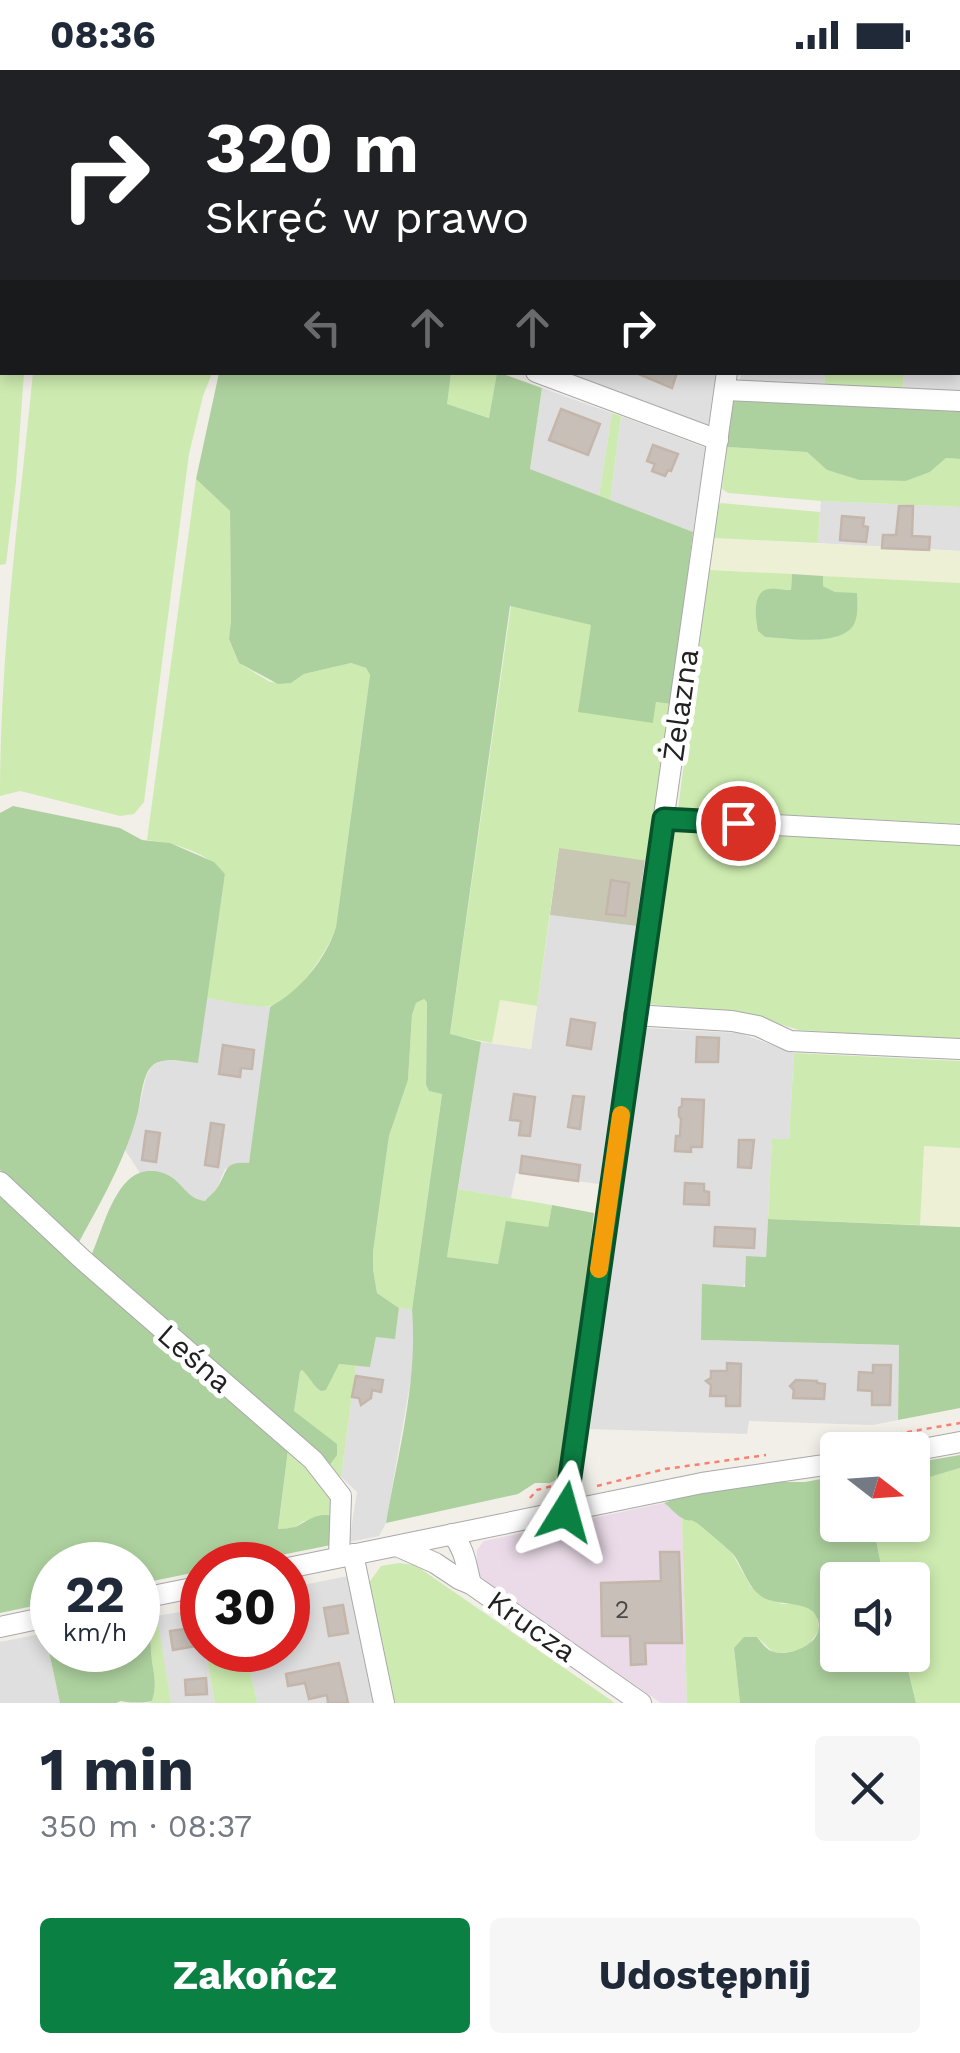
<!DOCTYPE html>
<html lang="pl">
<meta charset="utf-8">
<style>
:root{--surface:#fff;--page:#f6f6f7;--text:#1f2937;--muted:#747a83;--accent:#0b8043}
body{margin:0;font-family:"Work Sans",sans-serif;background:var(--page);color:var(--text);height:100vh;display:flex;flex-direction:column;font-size:38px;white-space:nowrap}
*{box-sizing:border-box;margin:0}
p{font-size:32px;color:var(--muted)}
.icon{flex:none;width:55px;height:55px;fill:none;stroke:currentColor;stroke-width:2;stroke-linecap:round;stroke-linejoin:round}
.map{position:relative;height:1633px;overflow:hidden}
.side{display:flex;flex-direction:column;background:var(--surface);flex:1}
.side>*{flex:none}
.top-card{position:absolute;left:0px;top:0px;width:960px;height:305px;box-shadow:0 5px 15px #0003;background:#202124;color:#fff;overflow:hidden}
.needle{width:65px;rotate:107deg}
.buttons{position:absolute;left:820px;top:1362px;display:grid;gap:20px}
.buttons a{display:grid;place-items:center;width:110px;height:110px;border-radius:10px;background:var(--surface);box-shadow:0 5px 15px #0003;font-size:50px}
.speed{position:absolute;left:30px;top:1472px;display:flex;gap:20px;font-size:50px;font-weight:700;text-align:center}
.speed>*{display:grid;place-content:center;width:130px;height:130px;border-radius:50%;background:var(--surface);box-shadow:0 5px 15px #0003;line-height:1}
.speed small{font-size:25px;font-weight:400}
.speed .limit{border:15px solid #d22;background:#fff;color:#111}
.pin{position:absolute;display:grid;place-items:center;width:85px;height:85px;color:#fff;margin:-42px;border:5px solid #fff;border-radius:50%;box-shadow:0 2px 10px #0007}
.me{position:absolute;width:110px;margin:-55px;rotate:8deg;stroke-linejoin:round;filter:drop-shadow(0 0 8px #0008)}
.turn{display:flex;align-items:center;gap:35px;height:210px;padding:0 40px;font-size:45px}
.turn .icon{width:130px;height:130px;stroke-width:2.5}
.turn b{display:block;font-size:70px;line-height:85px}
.lanes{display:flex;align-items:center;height:95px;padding:0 40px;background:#0003;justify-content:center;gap:50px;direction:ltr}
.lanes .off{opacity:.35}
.round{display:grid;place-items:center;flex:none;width:105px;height:105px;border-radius:10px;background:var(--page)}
.summary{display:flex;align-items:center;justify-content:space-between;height:170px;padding:0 40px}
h1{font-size:60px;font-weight:700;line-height:75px}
.action{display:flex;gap:20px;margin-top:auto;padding:20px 40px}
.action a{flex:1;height:115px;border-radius:10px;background:var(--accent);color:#fff;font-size:40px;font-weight:700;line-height:115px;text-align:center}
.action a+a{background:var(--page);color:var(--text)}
.status{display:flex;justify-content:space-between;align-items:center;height:70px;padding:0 50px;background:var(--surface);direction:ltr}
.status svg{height:28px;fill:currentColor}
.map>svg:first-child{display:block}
.residential{fill:#e0dfdf}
.industrial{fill:#ebdbe8}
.construction{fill:#c7c7b4}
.farmland{fill:#eef0d5}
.grass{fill:#cdebb0}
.forest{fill:#add19e}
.building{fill:#c7bfb8;stroke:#c4b6ab;stroke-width:2.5}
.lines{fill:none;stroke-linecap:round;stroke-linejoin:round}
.minor-casing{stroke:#a9a9a9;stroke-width:22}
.path{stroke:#fa8072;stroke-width:2.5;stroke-dasharray:5 5;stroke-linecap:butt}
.minor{stroke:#fff;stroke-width:20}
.route-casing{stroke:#07532c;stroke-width:25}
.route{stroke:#0b8043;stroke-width:18}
.slow{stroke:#f59e0b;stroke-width:18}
.labels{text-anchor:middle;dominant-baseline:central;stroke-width:10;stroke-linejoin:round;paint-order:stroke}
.number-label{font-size:25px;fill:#4b4948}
.street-label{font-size:30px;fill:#222;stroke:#fff}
</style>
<div class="status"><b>08:36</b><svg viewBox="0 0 49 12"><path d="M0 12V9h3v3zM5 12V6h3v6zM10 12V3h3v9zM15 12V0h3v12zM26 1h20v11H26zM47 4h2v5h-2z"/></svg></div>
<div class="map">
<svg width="960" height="1633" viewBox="0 0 960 1633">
<rect width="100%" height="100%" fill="#f2efe9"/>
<g class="residential">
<path d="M0 0H242L249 2H2V66H0Z"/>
<path d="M306 0H622L621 2H313Z"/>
<path d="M908 0H960V323L903 320 904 303 958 302V2H908Z"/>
<path d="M562 303H716L709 357Z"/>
<path d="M741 303H825L824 316 740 312Z"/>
<path d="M542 318 612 343 599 426 530 399Z"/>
<path d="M621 346 706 378 693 462 610 430Z"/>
<path d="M821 431 960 437V481L818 473Z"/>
<path d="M550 845 636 856 599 1114 516 1103 511 1128 458 1119 481 972 531 979Z"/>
<path d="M207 928 270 937 249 1094 225 1099 216 1120 205 1131H200L152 1100 140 1103 125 1080 137 1046 146 1007 152 996 162 990 198 992Z"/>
<path d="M645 958 739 963 794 983 789 1070H772L766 1187 701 1270 899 1275 898 1350 873 1355 749 1351 747 1364 590 1359 605 1238 607 1237Z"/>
<path d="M399 1238 412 1240 415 1270 411 1308 386 1453 379 1466 349 1472 357 1422 341 1407 356 1295 370 1296 376 1267 395 1268Z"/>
<path d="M348 1506 376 1633H257L246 1580H288V1518Z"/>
<path d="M198 1539 202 1565V1580H205L215 1633H171L156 1546Z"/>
<path d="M45 1563 60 1633H0V1572Z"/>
</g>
<path class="industrial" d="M664 1433 682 1448 687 1632 685 1633H661L483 1510 476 1499 477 1480 484 1471Z"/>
<path class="construction" d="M559 777 645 790 636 856 550 845Z"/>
<g class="farmland">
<path d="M714 468 960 481V513L709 500Z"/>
<path d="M500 930 537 936 531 979 492 973Z"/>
<path d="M924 1076 960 1078V1157L920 1155Z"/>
</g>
<g class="grass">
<path d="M0 99H2V302L24 303 16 412 6 494 0 495Z"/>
<path d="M33 303H212L203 326 189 384 144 732 134 744 120 746 20 721 0 726C0 584 19 443 33 303Z"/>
<path d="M451 303H497L490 348 446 334Z"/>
<path d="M825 303H904L903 320 824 316Z"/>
<path d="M612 343 621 346 610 430 599 426Z"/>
<path d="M727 377 807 382 827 400 860 410 906 411 930 402 946 388 960 389V437L821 431 728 423 722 419Z"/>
<path d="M196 409 230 441 231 550 229 569 239 593 270 612 291 613 304 604 351 593 366 598 370 605 336 857C329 880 295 931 271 936 259 939 222 930 207 928L225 804C206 782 176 773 147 770Z"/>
<path d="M721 433 820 442 818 473 714 468 717 437Z"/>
<path d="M709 500 792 504 791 520 768 519 757 534 758 560 765 567 821 569 836 567 835 522 823 516V506L960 513V754L678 739Z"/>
<path d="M511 536 591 555 653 653 656 632 671 634 648 791 559 778 537 936 500 930 492 973 450 965Z"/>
<path d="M674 759 960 774V970L799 960 741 942 646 934Z"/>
<path d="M424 929 427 932 426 1015 429 1021 442 1023 412 1240 399 1238 377 1223 373 1199V1182L389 1066 408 1010 412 945 416 933Z"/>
<path d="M794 983 960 991V1078L924 1076 920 1155 768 1149 772 1069H789Z"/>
<path d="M458 1119 552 1135 548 1157 499 1194 447 1187Z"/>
<path d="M338 1294 356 1295 341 1407 328 1397 294 1341 300 1302 302 1300 313 1310 317 1318 326 1320Z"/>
<path d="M288 1380 331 1418 335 1447 304 1451 293 1458 278 1460Z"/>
<path d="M960 1398V1633H916L907 1596 894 1585H912V1510H884L873 1455H912L913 1412Z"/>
<path d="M682 1448 696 1452 732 1483 751 1517 782 1534H796L811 1539 817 1545 819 1560 808 1576 798 1581 774 1583 757 1567 734 1578 740 1633H685L687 1632Z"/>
<path d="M399 1493 415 1495 615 1633H392L368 1514 381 1496Z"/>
<path d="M156 1541 171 1633H148L152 1631C159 1611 151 1598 151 1578 150 1566 150 1556 148 1543Z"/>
<path d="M205 1580H246L257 1633H215Z"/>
</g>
<g class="forest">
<path d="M219 303H451L447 334 489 348 497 303H500L542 318 530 399 693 462 671 634 656 632 653 653 578 642 591 555 510 536 450 964 481 972 447 1187 498 1194 506 1151 548 1157 552 1135 594 1143 565 1405 550 1413H535L518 1424 386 1453C398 1383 418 1311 412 1240L442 1024 429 1021 426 1015 427 932 424 929 416 933 412 945 408 1010 389 1066 373 1182V1199L377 1223 399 1238 395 1269 376 1267 370 1297 339 1294 326 1320 321 1321C314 1317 309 1306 302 1300L300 1302 294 1341 337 1374V1385L328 1397 291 1364 252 1323 221 1299 92 1184C106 1152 120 1083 168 1105 182 1112 187 1129 205 1131 208 1127 215 1122 217 1118 229 1100 223 1091 249 1093L270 937C300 921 326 889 336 857L370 605 366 598 351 593 304 604 291 613 278 614 239 593 229 569 231 550 230 441 196 409Z"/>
<path d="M733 328 960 340V389L946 388 930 402 906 411 859 410 827 400 807 382 727 377Z"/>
<path d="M792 504 823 506V516L835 522 857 523C857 534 859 546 853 556 838 577 787 568 765 567L758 561C756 550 752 526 765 520 771 517 785 520 791 520Z"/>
<path d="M13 736 120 758 142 770 170 773 214 792 225 804 198 993C185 992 162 986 152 996 142 1006 141 1029 138 1042 126 1088 102 1130 79 1172L0 1100V743Z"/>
<path d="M0 1126 87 1206 288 1380 278 1459C283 1459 291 1458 295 1457 310 1450 318 1441 335 1447L331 1475 231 1495H202V1501L138 1514V1495H52V1532L0 1543Z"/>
<path d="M768 1149 960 1157V1338L898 1350 899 1275 701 1270 702 1214 745 1217 746 1186 766 1187Z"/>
<path d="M960 1385V1398L913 1412V1393Z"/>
<path d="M837 1406 838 1455H873L884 1510H838V1585H894L907 1596 916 1633H740L734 1578 744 1567H757C761 1572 767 1581 774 1582 795 1587 831 1569 815 1544 808 1532 778 1535 764 1528 747 1518 744 1498 733 1484 729 1480 701 1456 697 1453 688 1448 691 1453 682 1448 676 1445 670 1437 664 1433L680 1427 768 1412H805Z"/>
<path d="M148 1543C150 1556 150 1566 151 1578 151 1598 159 1611 152 1631 144 1633 129 1633 121 1631L116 1633H60L45 1563 52 1561V1580H138V1545Z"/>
</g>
<g class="building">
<path d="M634 302H677L672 318Z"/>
<path d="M561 339 600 354 588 385 549 370Z"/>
<path d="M653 375 678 384 671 401 668 400 665 406 652 401 655 394 647 391Z"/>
<path d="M899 436H913L912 466 930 467 929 480 882 478 883 465H896Z"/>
<path d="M842 446 864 448 863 456 868 457 866 472 840 470Z"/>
<path d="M611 810 629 813 625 846 606 844Z"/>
<path d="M571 949 595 953 591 979 567 975Z"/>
<path d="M697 967 719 968 718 992H696Z"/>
<path d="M223 975 254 980 252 999 241 998 240 1007 219 1004Z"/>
<path d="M514 1024 535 1027 530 1066 519 1065 521 1051 510 1050Z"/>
<path d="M573 1026 584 1027 580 1059 568 1057Z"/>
<path d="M682 1029 704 1030 702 1077H691V1082L675 1081 676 1066H680L681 1049 679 1046V1038L682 1036Z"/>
<path d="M211 1053 224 1055 218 1097 205 1095Z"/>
<path d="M146 1061 160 1063 156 1092 142 1090Z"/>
<path d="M739 1070H754L751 1098 738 1097Z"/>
<path d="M522 1086 580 1095 578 1111 520 1103Z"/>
<path d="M685 1113 704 1114V1121L709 1122V1135L684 1134Z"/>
<path d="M715 1157 755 1159 754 1178 714 1176Z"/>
<path d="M727 1293 741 1294 740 1336H726V1326H710L711 1315 706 1311 711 1308V1301H727Z"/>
<path d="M873 1295H891L890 1335H872V1321L858 1320 859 1302 873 1303Z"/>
<path d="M356 1306 383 1310 381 1322 372 1320 371 1328 361 1335 359 1328 352 1327Z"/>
<path d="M796 1310 817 1311V1313L825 1314 824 1329 793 1328 794 1320 790 1316Z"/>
<path d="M660 1482H679L682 1573H645L646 1594 631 1595 630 1566H602L601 1513 661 1511Z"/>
<path d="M343 1535 348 1563 329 1566 324 1538Z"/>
<path d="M193 1558 196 1576 173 1580 170 1561Z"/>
<path d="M339 1593 348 1633H328L327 1625 309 1629 305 1613 288 1616 286 1604Z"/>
<path d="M206 1608 207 1624 186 1625 185 1610Z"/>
</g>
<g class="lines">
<g class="minor-casing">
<g id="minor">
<path d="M271 0 278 2"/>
<path d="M768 2 769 0"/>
<path d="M0 85H2"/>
<path d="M536 302 718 370"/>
<path d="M725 320 960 331"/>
<path d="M663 749 960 765"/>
<path d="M634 945 732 951 758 956 790 971 960 979"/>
<path d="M0 1112 82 1189 313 1390 341 1426 339 1487"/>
<path d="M912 1381 960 1372"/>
<path d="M565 1442 727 302"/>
<path d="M452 1464C465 1479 466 1495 471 1514"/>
<path d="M397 1476 435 1493 459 1509 471 1514 641 1633"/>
<path d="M353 1484 384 1633"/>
<path d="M288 1498 702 1413 838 1393"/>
<path d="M138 1529 202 1516"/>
<path d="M0 1557 52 1546"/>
</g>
</g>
<g class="path">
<path d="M838 1374 960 1353"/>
<path d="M597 1416 665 1399 766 1385"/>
<path d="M530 1428 537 1420 552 1416"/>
<path d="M250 1495 271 1490"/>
</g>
<use href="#minor" class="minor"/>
</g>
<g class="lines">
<g class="route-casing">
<path id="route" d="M565 1442 664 749 738 753"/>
</g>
<use href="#route" class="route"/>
<path class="slow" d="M599 1199 621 1045"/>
</g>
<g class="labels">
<g class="number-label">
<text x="622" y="1539">2</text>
</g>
<g class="street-label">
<text transform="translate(680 635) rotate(-82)">Żelazna</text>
<text transform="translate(195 1288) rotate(41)">Leśna</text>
<text transform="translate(532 1556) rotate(35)">Krucza</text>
</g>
</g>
</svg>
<div class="buttons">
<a><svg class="needle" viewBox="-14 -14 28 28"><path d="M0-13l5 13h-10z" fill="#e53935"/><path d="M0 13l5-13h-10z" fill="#747a83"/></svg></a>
<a><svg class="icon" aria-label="sound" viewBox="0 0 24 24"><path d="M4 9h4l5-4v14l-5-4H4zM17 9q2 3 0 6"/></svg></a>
</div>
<div class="speed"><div>22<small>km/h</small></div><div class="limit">30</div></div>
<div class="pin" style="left:738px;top:753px;background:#d93025"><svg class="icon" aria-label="arrive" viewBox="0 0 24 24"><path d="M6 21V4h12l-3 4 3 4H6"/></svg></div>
<svg class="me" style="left:565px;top:1442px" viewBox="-20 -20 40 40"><path d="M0-17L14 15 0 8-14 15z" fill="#0b8043" stroke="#fff" stroke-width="4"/></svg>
<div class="top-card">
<div class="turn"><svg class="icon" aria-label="right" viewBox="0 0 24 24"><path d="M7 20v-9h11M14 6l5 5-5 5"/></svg><div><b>320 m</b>Skręć w prawo</div></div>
<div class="lanes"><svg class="icon off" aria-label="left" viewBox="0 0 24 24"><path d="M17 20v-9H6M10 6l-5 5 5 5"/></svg><svg class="icon off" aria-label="ahead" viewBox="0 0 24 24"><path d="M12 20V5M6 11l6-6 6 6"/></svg><svg class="icon off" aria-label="ahead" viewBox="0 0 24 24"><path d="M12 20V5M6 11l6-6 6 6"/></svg><svg class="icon" aria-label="right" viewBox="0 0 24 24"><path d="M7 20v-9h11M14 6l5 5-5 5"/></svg></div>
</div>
</div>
<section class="side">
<div class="summary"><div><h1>1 min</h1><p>350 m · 08:37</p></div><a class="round"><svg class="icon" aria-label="close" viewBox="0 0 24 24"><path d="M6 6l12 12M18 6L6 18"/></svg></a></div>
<div class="action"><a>Zakończ</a><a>Udostępnij</a></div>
</section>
